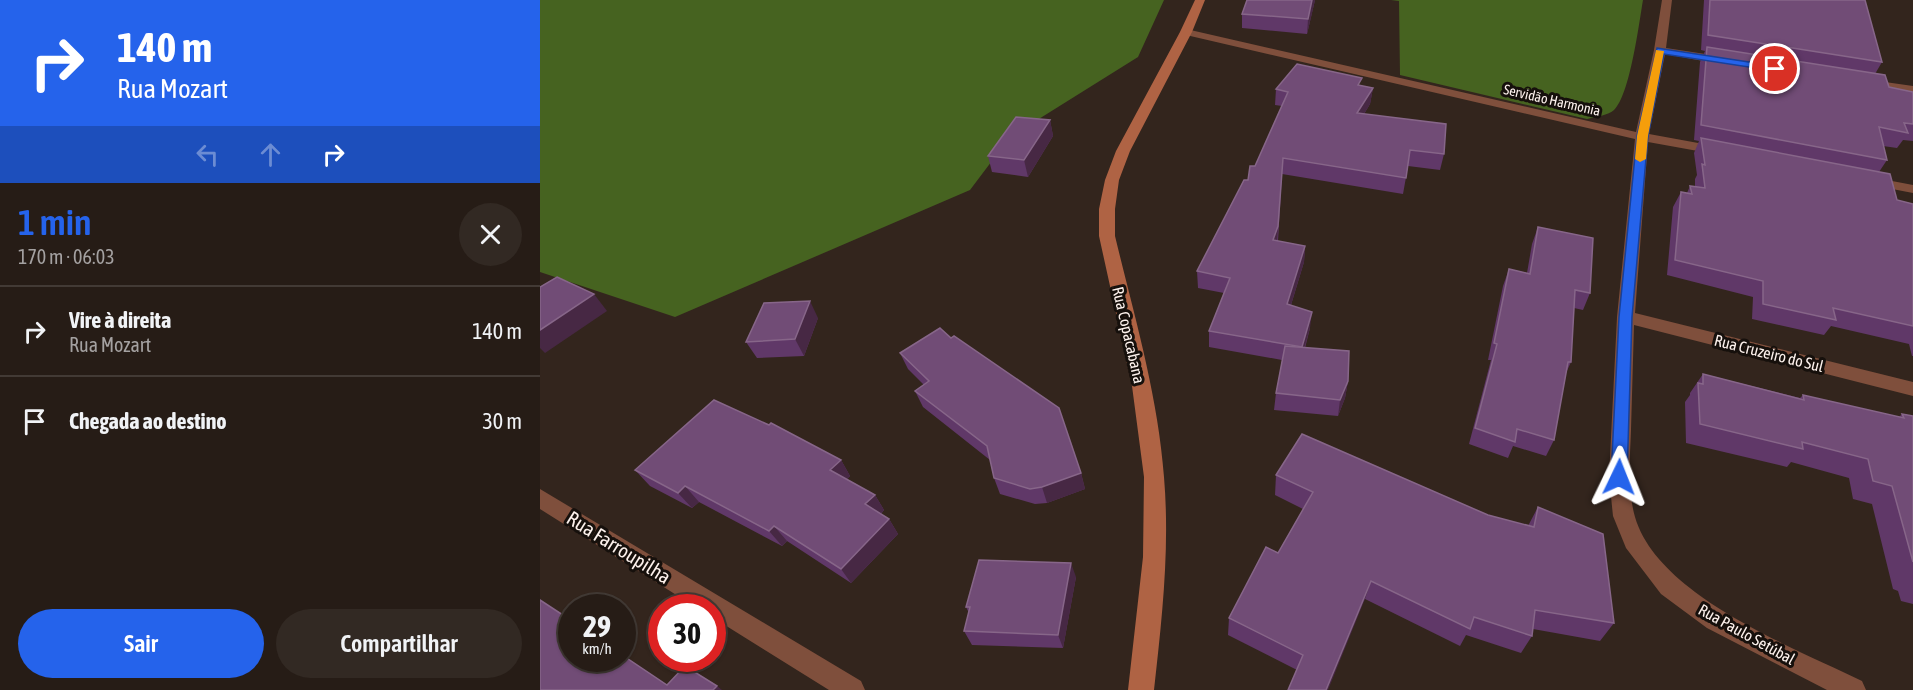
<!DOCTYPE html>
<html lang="pt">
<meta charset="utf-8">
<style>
:root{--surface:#261c16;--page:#322923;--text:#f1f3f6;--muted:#a4a1a1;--line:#423a35;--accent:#2563eb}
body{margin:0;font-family:"Asap Condensed",sans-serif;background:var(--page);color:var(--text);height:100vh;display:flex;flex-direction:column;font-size:22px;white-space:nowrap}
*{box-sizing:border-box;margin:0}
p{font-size:20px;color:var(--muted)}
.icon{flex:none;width:33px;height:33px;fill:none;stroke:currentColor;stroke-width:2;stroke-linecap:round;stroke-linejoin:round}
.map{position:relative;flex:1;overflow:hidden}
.panel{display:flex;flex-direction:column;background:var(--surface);width:540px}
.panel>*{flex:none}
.hud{background:#2563eb;color:#fff;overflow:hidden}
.speed{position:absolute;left:18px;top:594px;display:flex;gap:12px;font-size:30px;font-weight:700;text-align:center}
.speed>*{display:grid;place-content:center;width:78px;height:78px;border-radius:50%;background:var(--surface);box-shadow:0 2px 4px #0004,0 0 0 2px var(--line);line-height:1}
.speed small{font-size:15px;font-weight:400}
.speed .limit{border:9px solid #d22;background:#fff;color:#111}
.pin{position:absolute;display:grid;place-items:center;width:51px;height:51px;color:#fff;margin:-26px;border:3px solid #fff;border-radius:50%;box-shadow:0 2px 6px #0007}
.me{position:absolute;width:66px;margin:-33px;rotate:2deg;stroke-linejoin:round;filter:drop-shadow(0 0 4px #0008)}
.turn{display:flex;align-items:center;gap:21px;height:126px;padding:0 18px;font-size:27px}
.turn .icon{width:78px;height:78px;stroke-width:2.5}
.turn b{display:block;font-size:42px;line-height:51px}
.lanes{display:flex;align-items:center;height:57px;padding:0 18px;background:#0003;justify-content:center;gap:30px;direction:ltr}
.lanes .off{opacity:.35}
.round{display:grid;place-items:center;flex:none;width:63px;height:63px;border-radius:32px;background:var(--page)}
.summary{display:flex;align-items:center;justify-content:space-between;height:102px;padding:0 18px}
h1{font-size:36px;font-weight:600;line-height:45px;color:var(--accent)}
.button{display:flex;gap:12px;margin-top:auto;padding:12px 18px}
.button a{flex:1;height:69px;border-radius:36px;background:var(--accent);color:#fff;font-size:24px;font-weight:600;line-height:69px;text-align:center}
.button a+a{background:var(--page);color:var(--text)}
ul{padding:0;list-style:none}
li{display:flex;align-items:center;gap:18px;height:90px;padding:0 18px;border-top:2px solid var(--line)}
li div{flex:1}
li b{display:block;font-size:22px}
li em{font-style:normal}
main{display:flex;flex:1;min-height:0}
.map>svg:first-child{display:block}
.forest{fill:#466320}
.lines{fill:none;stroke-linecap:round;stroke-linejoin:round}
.minor{fill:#7f4f3c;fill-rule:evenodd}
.secondary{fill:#af6344;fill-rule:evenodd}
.wall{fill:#603868}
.shaded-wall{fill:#472844}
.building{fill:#714c76;stroke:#876689;stroke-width:1.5}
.route{fill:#2563eb;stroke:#184099;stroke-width:1.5}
.slow{fill:#f59e0b}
.labels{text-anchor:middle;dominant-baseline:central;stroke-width:6;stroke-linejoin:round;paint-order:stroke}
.far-street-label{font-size:14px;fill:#fdf2ed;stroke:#16100c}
.street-label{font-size:16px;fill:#fdf2ed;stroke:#16100c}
.near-street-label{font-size:20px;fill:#fdf2ed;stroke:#16100c}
</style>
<main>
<section class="panel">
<div class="hud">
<div class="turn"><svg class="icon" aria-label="right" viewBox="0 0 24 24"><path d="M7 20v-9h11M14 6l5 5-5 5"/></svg><div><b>140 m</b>Rua Mozart</div></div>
<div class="lanes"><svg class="icon off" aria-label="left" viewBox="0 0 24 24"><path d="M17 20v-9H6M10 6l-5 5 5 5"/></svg><svg class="icon off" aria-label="ahead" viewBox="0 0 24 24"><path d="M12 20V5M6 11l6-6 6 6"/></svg><svg class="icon" aria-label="right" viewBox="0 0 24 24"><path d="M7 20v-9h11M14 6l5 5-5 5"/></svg></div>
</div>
<div class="summary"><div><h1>1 min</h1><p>170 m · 06:03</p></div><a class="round"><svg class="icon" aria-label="close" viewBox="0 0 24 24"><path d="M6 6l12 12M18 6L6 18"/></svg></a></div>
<ul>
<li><svg class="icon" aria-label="right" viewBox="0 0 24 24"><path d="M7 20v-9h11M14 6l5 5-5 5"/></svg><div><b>Vire à direita</b><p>Rua Mozart</p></div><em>140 m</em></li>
<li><svg class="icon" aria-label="arrive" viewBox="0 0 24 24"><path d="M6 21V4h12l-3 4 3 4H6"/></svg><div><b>Chegada ao destino</b></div><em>30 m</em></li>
</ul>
<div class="button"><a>Sair</a><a>Compartilhar</a></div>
</section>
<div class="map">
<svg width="1373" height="690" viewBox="0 0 1373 690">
<rect width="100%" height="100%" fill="#33251d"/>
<g class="forest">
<path d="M0 0H624L598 57 470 137 430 190 135 317 0 272Z"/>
<path d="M851 0H1103C1099 23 1090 95 1074 110 1069 115 1055 117 1047 119L860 75 859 1Z"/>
</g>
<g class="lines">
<g class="minor">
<path d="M1122 0H1132L1126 48 1185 57 1191 61 1185 65 1125 54 1109 134 1180 147 1187 151 1180 155 1108 142 1095 313 1373 382V396L1094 325C1093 360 1092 395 1091 430 1090 458 1087 489 1095 517 1118 596 1253 647 1322 681L1326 690H1287L1167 628 1121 594 1086 548 1073 516 1069 477 1077 317 1095 139 646 35 640 32 646 29 1096 132 1114 50Z"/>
<path d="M1324 79 1373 86V94L1320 86 1318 83Z"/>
<path d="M1331 177 1373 185V193L1326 184 1324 181Z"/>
<path d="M0 489 321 681 325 690H289L172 617V608H157L0 509Z"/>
</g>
<path class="secondary" d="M655 0H665L652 32 590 151 579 180 575 209V236C594 315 618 395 624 477 630 548 622 619 614 690H588L603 557 604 477 592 386 559 236V209L565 180 576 151 640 32Z"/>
</g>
<g class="wall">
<path d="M707 0H775L767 34 702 28V14Z"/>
<path d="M1164 0H1325L1342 62 1335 74 1349 87 1373 92V141L1363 140 1357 148 1343 146 1347 160 1339 172 1357 200 1373 204V356H1372L1369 344 1291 326 1284 335 1212 319 1213 297 1127 275 1133 207 1141 192 1147 193 1150 186 1155 187V179L1157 175 1154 153 1159 141 1154 140 1160 62 1165 51 1161 50Z"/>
<path d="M821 86 833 88 830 104 824 114 904 154 900 170 868 166 863 194 742 174 738 241 765 246 764 262 751 305 770 328 765 348 808 381 805 398 798 416 734 410 736 393 742 360 669 347V331L684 293 658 288 657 271 715 166 742 106 735 105 736 89Z"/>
<path d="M510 120 513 136 488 177 452 172 448 156Z"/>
<path d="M998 227 1050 293 1043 310 1034 308 1031 362 1026 373 1014 440 1006 456 973 446 968 458 929 444 951 360H948L963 286 969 269 987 273 992 244Z"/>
<path d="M278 318 264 356 217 358 206 342Z"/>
<path d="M360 353 541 473 545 489 507 503 495 504 460 494 454 478 450 460 383 407 375 391 384 385 368 369Z"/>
<path d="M1163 374 1260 398 1263 395 1359 417 1362 414 1373 416V604L1361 601 1358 591 1353 589 1332 504 1313 499 1309 478 1251 462 1247 467 1146 443 1145 402 1150 395V393Z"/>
<path d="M301 460 310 476 307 479 335 495 344 510 341 514 349 519 358 534 311 583 247 541 242 546 159 502 152 508 110 486 95 470Z"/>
<path d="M736 475 948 515 988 526 998 507 1074 623 1060 641 993 629 992 636 981 653 926 635 920 646 825 599 757 670 688 635 689 618 738 553 763 509 735 495Z"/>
<path d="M536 577 523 648 432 645 424 631 429 613 426 607Z"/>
</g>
<g class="shaded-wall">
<path d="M772 0H775L767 34 768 19Z"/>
<path d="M833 88 830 104 815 129 817 113Z"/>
<path d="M510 120 513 136 488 177 484 160Z"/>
<path d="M743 158 737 243 733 240Z"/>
<path d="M765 246 764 262 746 321 747 304Z"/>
<path d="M54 294 67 311 5 353 0 348V330Z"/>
<path d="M270 301 278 318 264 356 255 339Z"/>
<path d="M772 312 770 328 760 363 762 347Z"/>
<path d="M808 381 805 398 798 416 800 400Z"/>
<path d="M301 460 310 476 300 486 290 470Z"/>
<path d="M541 473 545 489 507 503 502 487Z"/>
<path d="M145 486 159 502 152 508 138 493Z"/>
<path d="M335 495 344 510 335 520 325 504Z"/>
<path d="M349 519 358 534 311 583 301 569Z"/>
<path d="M234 526 247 541 242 546 229 531Z"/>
<path d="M531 563 536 577 523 648 518 635Z"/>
<path d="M831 581 825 599 788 690H786Z"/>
<path d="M177 686 182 690H173Z"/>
</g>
<g class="building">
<path d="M707 0H772L768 19 702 14Z"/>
<path d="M1170 0H1325L1342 62 1168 35Z"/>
<path d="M1167 47 1345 75 1349 87 1373 92V124L1364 123 1368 133 1339 127 1347 160 1161 125Z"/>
<path d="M757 64 822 78 818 85 833 88 817 113 906 124 904 154 870 150 866 178 743 158 738 226 733 240 765 246 747 304 772 312 762 347 669 331 690 278 657 271 704 180H708L710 166H715L748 92 736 89Z"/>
<path d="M476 117 510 120 484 160 448 156Z"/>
<path d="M1161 138 1350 174 1357 200 1373 204V326L1293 308 1296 320 1223 304V281L1135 260 1141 192 1152 194 1150 186 1165 188 1162 164 1165 165Z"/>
<path d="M998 227 1053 238 1050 293 1035 290 1031 362H1028L1014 440 977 429 975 442 935 428 957 344 954 343 969 269 990 274Z"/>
<path d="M17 277 54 294 0 330V287Z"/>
<path d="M270 301 255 339 206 342 224 303Z"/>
<path d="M400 328 411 338 414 336 519 408 541 473 502 487 490 489 454 478 447 446 375 391 389 381 360 353Z"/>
<path d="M745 346 809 351 808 381 800 400 736 393Z"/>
<path d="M1163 374 1264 400 1263 395 1364 418 1362 414 1373 416V562L1352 486 1333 481 1328 459 1262 442 1263 449 1160 424 1158 383 1163 384Z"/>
<path d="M174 400 229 425 231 423 301 460 290 470 335 495 325 504 349 519 301 569 234 526 229 531 145 486 138 493 95 470Z"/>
<path d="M762 434 948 515 994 527 998 507 1063 534 1074 623 995 610 992 636 934 617 930 629 831 581 786 690H748L763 655 689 618 726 547 738 553 773 492 736 475Z"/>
<path d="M439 560 531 563 518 635 424 631 430 607H426Z"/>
<path d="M0 600 32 621V658H82V655L127 685 145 666 177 686 173 690H0Z"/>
</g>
<path class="route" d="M1117 48 1235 66 1240 69 1235 71 1124 54 1108 136 1092 317 1087 477 1085 481 1079 483 1074 481 1071 477 1079 317 1097 136Z"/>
<path class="slow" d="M1116 50 1124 51 1108 136 1106 159 1100 162 1095 159 1097 136Z"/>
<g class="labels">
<g class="far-street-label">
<text transform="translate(1012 100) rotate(13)">Servidão Harmonia</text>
</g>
<g class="street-label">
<text transform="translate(589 335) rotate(77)">Rua Copacabana</text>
<text transform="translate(1229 353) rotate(14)">Rua Cruzeiro do Sul</text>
<text transform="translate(1207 634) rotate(29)">Rua Paulo Setúbal</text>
</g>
<g class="near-street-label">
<text transform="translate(79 547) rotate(32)">Rua Farroupilha</text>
</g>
</g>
</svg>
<div class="speed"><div>29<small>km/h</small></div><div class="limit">30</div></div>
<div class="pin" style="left:1235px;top:69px;background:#d93025"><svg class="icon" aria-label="arrive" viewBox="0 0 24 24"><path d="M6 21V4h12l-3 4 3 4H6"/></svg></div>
<svg class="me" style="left:1079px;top:477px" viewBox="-20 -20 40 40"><path d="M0-17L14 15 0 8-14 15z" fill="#2563eb" stroke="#fff" stroke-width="4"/></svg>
</div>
</main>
